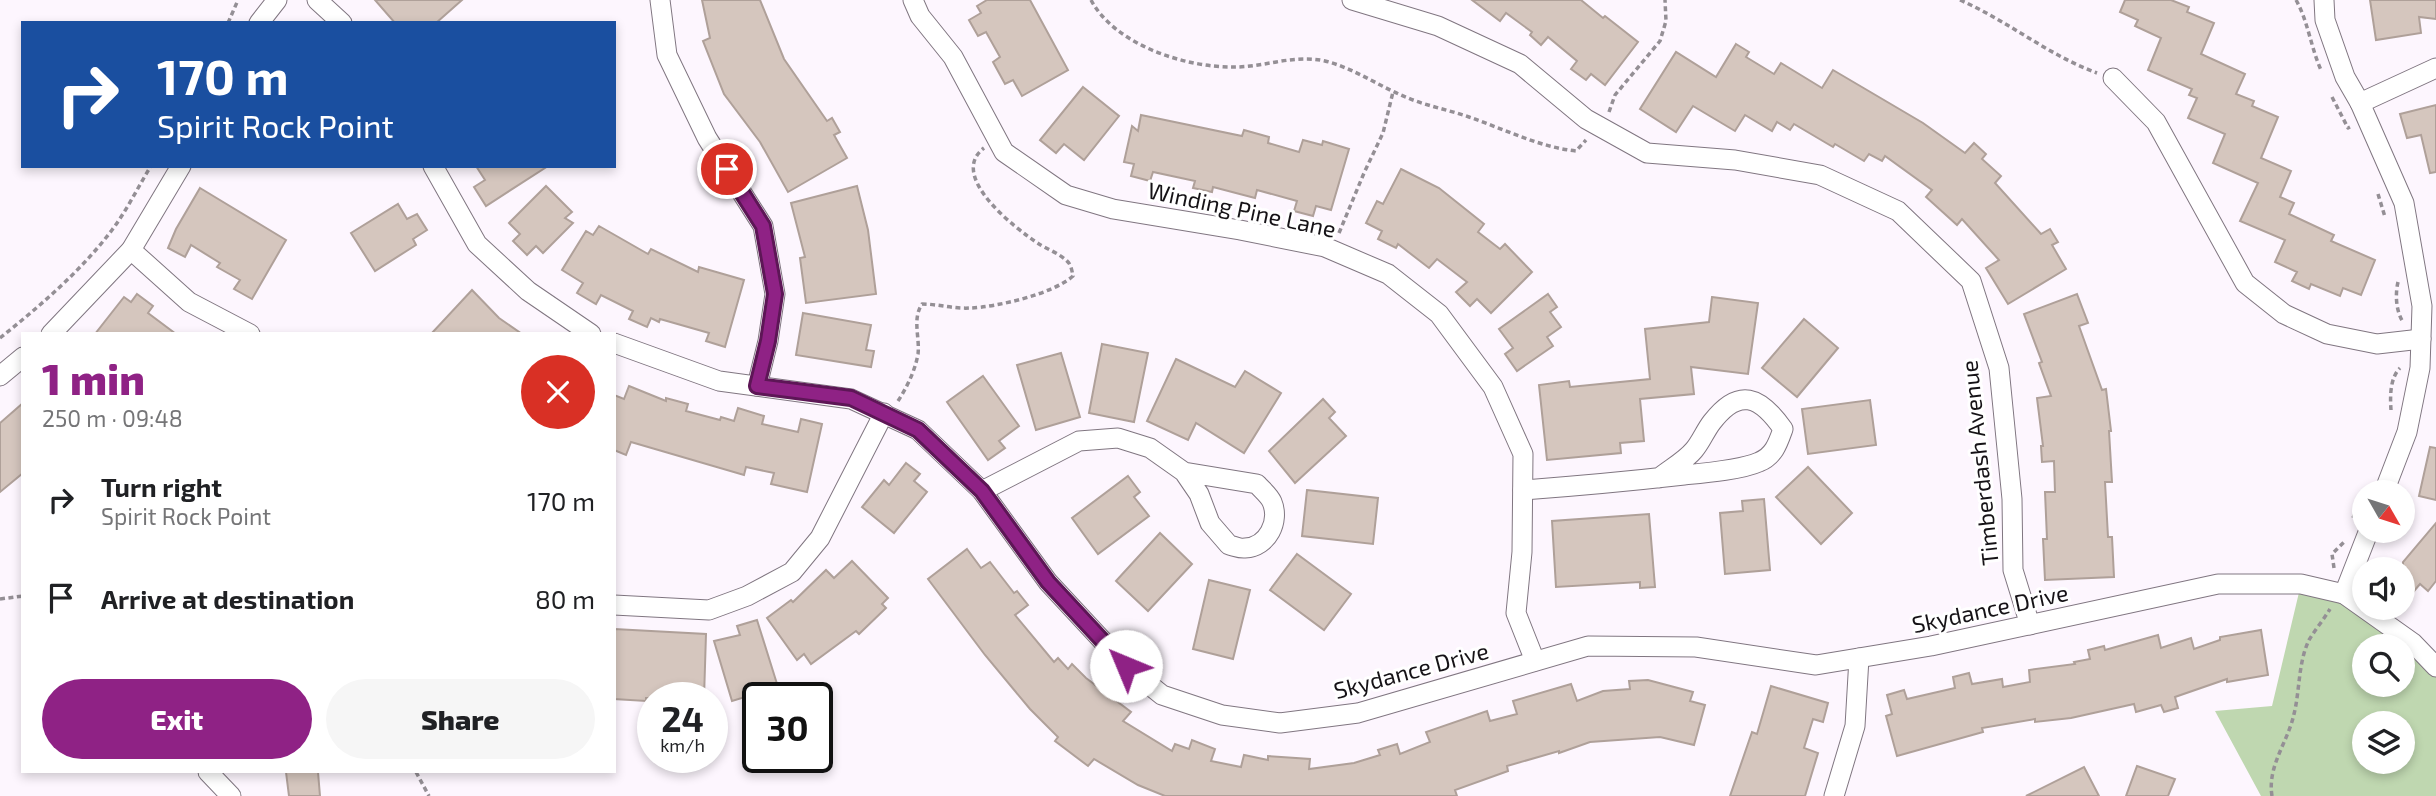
<!DOCTYPE html>
<meta charset="utf-8">
<style>
:root{--surface:#fff;--page:#f6f6f6;--text:#202124;--muted:#757577;--accent:#8f2285}
body{margin:0;font-family:"Exo 2",sans-serif;background:var(--page);color:var(--text);height:100vh;display:flex;flex-direction:column;font-size:26px;white-space:nowrap}
*{box-sizing:border-box;margin:0}
p{font-size:23px;color:var(--muted)}
.icon{flex:none;width:38px;height:38px;fill:none;stroke:currentColor;stroke-width:2;stroke-linecap:round;stroke-linejoin:round}
.map{position:relative;flex:1;overflow:hidden}
.details{position:absolute;left:21px;top:332px;width:595px;height:441px;display:flex;flex-direction:column;background:var(--surface);border-radius:0px;box-shadow:0 4px 10px #0003}
.details>*{flex:none}
.guide{position:absolute;left:21px;top:21px;width:595px;height:147px;border-radius:0px;box-shadow:0 4px 10px #0003;background:#1a4fa0;color:#fff;overflow:hidden}
.needle{width:46px;rotate:129deg}
.tools{position:absolute;left:2352px;top:480px;display:grid;gap:14px}
.tools a{display:grid;place-items:center;width:63px;height:63px;border-radius:50%;background:var(--surface);box-shadow:0 4px 10px #0003;font-size:35px}
.speed{position:absolute;left:637px;top:682px;display:flex;gap:14px;font-size:35px;font-weight:700;text-align:center}
.speed>*{display:grid;place-content:center;width:91px;height:91px;border-radius:50%;background:var(--surface);box-shadow:0 4px 10px #0003;line-height:1}
.speed small{font-size:18px;font-weight:400}
.speed .limit{border:4px solid #111;border-radius:10px;background:#fff;color:#111}
.pin{position:absolute;display:grid;place-items:center;width:60px;height:60px;color:#fff;margin:-30px;border:4px solid #fff;border-radius:50%;box-shadow:0 2px 7px #0007}
.me{position:absolute;width:77px;margin:-38px;rotate:315deg;stroke-linejoin:round;filter:drop-shadow(0 0 5px #0008)}
.turn{display:flex;align-items:center;gap:24px;height:147px;padding:0 21px;font-size:32px}
.turn .icon{width:91px;height:91px;stroke-width:2.5}
.turn b{display:block;font-size:49px;line-height:60px}
.round{display:grid;place-items:center;flex:none;width:74px;height:74px;border-radius:37px;background:var(--page)}
.headline{display:flex;align-items:center;justify-content:space-between;height:119px;padding:0 21px}
h1{font-size:42px;font-weight:800;line-height:52px;color:var(--accent)}
.cta{display:flex;gap:14px;margin-top:auto;padding:14px 21px}
.cta a{flex:1;height:80px;border-radius:42px;background:var(--accent);color:#fff;font-size:28px;font-weight:800;line-height:80px;text-align:center}
.cta a+a{background:var(--page);color:var(--text)}
ul{padding:0;list-style:none}
li{display:flex;align-items:center;gap:21px;height:98px;padding:0 21px}
li div{flex:1}
li b{display:block;font-size:26px}
li em{font-style:normal}
.map>svg:first-child{display:block}
.green{fill:#bfd7b0;fill-rule:evenodd}
.building{fill:#d5c6be;stroke:#afa099;stroke-width:2}
.lines{fill:none;stroke-linecap:round;stroke-linejoin:round}
.street-casing{stroke:#807681;stroke-width:21}
.path{stroke:#948f95;stroke-width:3.5;stroke-dasharray:5 3.5;stroke-linecap:butt}
.street{stroke:#fff;stroke-width:19}
.route-casing{stroke:#5d1656;stroke-width:18}
.route{stroke:#8f2285;stroke-width:12}
.labels{text-anchor:middle;dominant-baseline:central;stroke-width:6;stroke-linejoin:round;paint-order:stroke}
.street-label{font-size:23px;fill:#151216;stroke:#fff}
</style>
<div class="map">
<svg width="2436" height="796" viewBox="0 0 2436 796">
<rect width="100%" height="100%" fill="#fdf6fe"/>
<path class="green" d="M2301 584 2344 594 2436 667V796H2261L2215 711 2272 706ZM2364 646H2403V684H2364ZM2364 723H2403V761H2364Z"/>
<g class="building">
<path d="M375 0H462L436 23H395Z"/>
<path d="M702 0H760L784 59 827 121 832 118 840 132 834 135 847 158 788 192 760 142 724 94 703 41 710 38Z"/>
<path d="M987 0H1030L1068 70 1022 96 1013 80 1005 84 993 62 1000 57 986 32 978 36 969 20 981 13 977 6Z"/>
<path d="M1472 0H1581L1603 18 1605 16 1638 42 1605 85 1591 74 1586 80 1571 69 1577 61 1548 37 1541 45 1530 35 1532 32 1506 13 1500 21Z"/>
<path d="M2125 0H2171L2189 7 2187 12 2214 23 2201 54 2245 74 2236 94 2254 101 2252 106 2278 117 2261 158 2291 171 2280 197 2294 203 2289 214 2334 235 2331 241 2375 260 2361 295 2343 288 2340 296 2311 284 2309 289 2292 281 2297 272 2275 262 2285 240 2240 221 2258 183 2213 163 2225 134 2188 118 2197 98 2189 95 2192 89 2148 70 2161 38 2135 26 2138 20 2120 12Z"/>
<path d="M2370 0H2436V19L2419 17 2421 33 2376 40Z"/>
<path d="M1736 44 1749 52 1746 57 1774 74 1781 63 1822 88 1833 70 1923 123 1965 153 1974 143 1986 154 1982 159 2001 176 1995 183 2041 234 2050 229 2058 242 2052 245 2066 269 2008 304 1986 268 1999 260 1962 219 1957 225 1926 197 1932 190 1885 156 1882 161 1869 154 1864 161 1835 144 1833 147 1794 124 1790 130 1777 122 1772 131 1745 115 1735 131 1693 106 1676 132 1640 109 1676 52 1716 77Z"/>
<path d="M1083 87 1119 116 1084 160 1064 144 1056 153 1040 140Z"/>
<path d="M2436 105V172L2430 173 2421 135 2407 138 2400 114Z"/>
<path d="M1141 115 1242 136 1244 130 1269 137 1268 143 1299 152 1303 140 1322 145 1323 141 1349 149 1331 210 1316 206 1313 216 1294 211 1297 201 1257 190 1255 198 1213 187 1212 192 1193 188 1195 181 1153 172 1150 181 1131 176 1134 164 1124 162 1132 126 1138 131Z"/>
<path d="M476 166H548L486 206 474 187 485 180Z"/>
<path d="M1401 169 1439 188 1484 224 1478 232 1500 249 1505 244 1532 272 1491 313 1477 299 1470 306 1456 292 1467 282 1437 259 1429 268 1398 244 1396 248 1378 239 1382 231 1366 223 1377 201 1383 204Z"/>
<path d="M546 186 572 212 565 218 573 223 543 253 536 246 527 255 513 241 520 234 509 223Z"/>
<path d="M857 186 868 230 876 294 806 303 800 258 805 257 791 203Z"/>
<path d="M200 188 286 240 252 299 234 289 240 280 217 267 220 263 191 245 185 257 168 248 176 229Z"/>
<path d="M398 204 407 219 417 214 427 230 413 239 416 245 375 271 351 233Z"/>
<path d="M599 226 648 254 651 249 698 272 699 267 744 280 725 347 706 341 709 333 660 319 659 322 651 318 647 327 629 319 633 311 601 295 596 304 577 293 583 283 562 270 586 231 593 235Z"/>
<path d="M472 290 499 318 522 334H431Z"/>
<path d="M137 294 153 306 148 313 176 334H95L124 297 131 302Z"/>
<path d="M1548 294 1557 307 1550 312 1561 327 1547 337 1553 346 1517 371 1505 354 1513 348 1499 329Z"/>
<path d="M2077 294 2088 323 2079 326 2102 390 2106 389 2111 431H2109L2112 482H2105L2108 537H2112L2114 577 2045 580 2043 539H2047L2045 492H2055L2054 461 2042 462 2041 446H2043L2037 398 2051 396 2039 363 2042 362 2024 314Z"/>
<path d="M1712 297 1758 303 1748 374 1691 367 1694 394 1640 399 1644 441 1620 443 1621 453 1547 460 1539 385 1569 381 1570 387 1650 379 1645 329 1709 322Z"/>
<path d="M803 313 871 325 866 350 874 351 871 367 796 355Z"/>
<path d="M1804 319 1838 348 1797 397 1762 368Z"/>
<path d="M1102 344 1148 353 1134 422 1089 413Z"/>
<path d="M1061 353 1080 417 1036 430 1017 365Z"/>
<path d="M1176 359 1235 387 1245 371 1281 393 1244 453 1196 423 1188 440 1147 421Z"/>
<path d="M983 376 1019 426 999 441 1005 448 988 460 947 402Z"/>
<path d="M629 386 666 401V398L688 404 686 411 720 420 721 417 734 421 738 408 764 416 762 424 798 432 801 419 822 424 807 492 771 484 774 473 746 467 744 475 631 442 626 455 614 450V395L624 399Z"/>
<path d="M1323 399 1335 412 1329 418 1346 436 1295 483 1269 451Z"/>
<path d="M1870 400 1876 445 1808 454 1802 409Z"/>
<path d="M23 403V473L0 492V423Z"/>
<path d="M2430 447 2436 448V500L2419 496Z"/>
<path d="M906 463 920 474 914 481 927 492 894 533 862 507 884 480 889 485Z"/>
<path d="M1808 467 1852 513 1821 544 1776 497Z"/>
<path d="M1128 476 1140 492 1134 497 1149 516 1098 554 1072 518Z"/>
<path d="M1307 490 1378 498 1373 544 1302 536Z"/>
<path d="M1764 499 1770 570 1725 574 1720 513 1743 511 1742 501Z"/>
<path d="M1649 514 1655 587 1640 588V582L1556 587 1552 521Z"/>
<path d="M2436 523V581L2428 591 2420 584 2403 604V562Z"/>
<path d="M1160 533 1192 564 1148 611 1116 581Z"/>
<path d="M967 549 981 568 990 562 1014 593 1017 591 1028 605 1015 615 1054 662 1058 658 1068 669 1072 664 1086 678 1131 712 1123 721 1172 751 1175 744 1189 749 1192 740 1215 749 1211 761 1241 767 1244 755 1268 760V756L1310 759 1309 769 1354 763 1380 755 1378 750 1397 744 1400 754 1430 742 1426 732 1487 711 1490 721 1517 714 1513 701 1571 684 1577 701 1603 691 1630 689 1629 681 1648 680 1693 692 1690 701 1705 705 1694 745 1660 737 1590 742 1559 753V751L1507 766 1508 771 1455 790 1457 796H1165L1138 785 1094 759 1088 766 1055 741 1058 737 1030 709 985 655 928 579Z"/>
<path d="M1297 554 1351 594 1324 630 1270 590Z"/>
<path d="M852 561 888 598 882 604 886 608 859 634 856 631 811 664 804 654 797 660 767 618 791 600 793 602 826 570 834 578Z"/>
<path d="M1209 580 1250 590 1233 659 1193 649Z"/>
<path d="M757 620 778 687 732 701 714 641 740 635 737 626Z"/>
<path d="M614 629 706 634 704 698H646V701L614 699Z"/>
<path d="M2261 630 2268 675 2227 682V679L2175 697 2178 708 2164 712 2161 705 2136 712 2134 704 2071 718 2035 722V719L1982 728 1983 732 1897 756 1886 716 1892 714 1887 695 1904 690 1907 699 1955 688 1953 677 1969 673 1972 684 2002 679 2003 687 2030 682 2029 670 2075 664 2074 662 2090 659 2088 650 2104 646 2105 650 2158 635 2161 648 2191 638 2194 649 2220 640V637Z"/>
<path d="M1771 686 1828 703 1823 722 1813 719 1804 748 1818 753 1805 796H1730L1752 732 1757 734Z"/>
<path d="M2137 766 2175 779 2168 796H2126Z"/>
<path d="M2084 767 2099 796H2026Z"/>
<path d="M286 772H318L320 796H289Z"/>
</g>
<g class="lines">
<g class="street-casing">
<g id="street">
<path d="M317 0 342 23"/>
<path d="M660 0 667 55 707 138 763 226 775 294 768 341 757 386"/>
<path d="M913 0 920 16 953 57 1004 152 1066 195 1113 209 1240 230 1325 247 1388 274 1439 314 1493 387 1523 454 1522 552 1516 613 1535 661"/>
<path d="M1352 0 1438 26 1520 64 1586 119 1647 153 1735 160 1820 175 1898 211 1971 281 1999 368 2012 499 2013 570 2030 625"/>
<path d="M2324 0 2325 20 2345 77 2360 103 2404 203 2422 306 2420 368 2407 432 2384 492"/>
<path d="M259 23 277 0"/>
<path d="M2113 78 2156 122 2245 283 2284 314 2327 334 2377 344 2421 339"/>
<path d="M2360 103 2436 68"/>
<path d="M433 166 477 244 528 291 591 334"/>
<path d="M131 250 189 302 250 334"/>
<path d="M51 334 131 250 181 166"/>
<path d="M614 343 719 381 851 399 918 430 982 491 1048 582 1126 666 1162 695 1222 715 1280 723 1358 713 1588 646 1696 647 1816 665 1931 646 2218 584H2301L2344 594"/>
<path d="M0 376 23 357"/>
<path d="M1523 490C1577 486 1631 481 1684 475 1705 473 1741 470 1759 462 1774 456 1778 443 1783 429 1760 396 1739 387 1712 422 1705 431 1701 442 1694 450 1685 461 1670 469 1659 478"/>
<path d="M982 491 1079 441 1118 438 1150 448 1184 472 1199 494 1210 523 1229 545C1234 546 1241 549 1245 548 1268 547 1280 521 1272 502 1269 495 1262 490 1257 484L1184 472"/>
<path d="M2369 530 2344 594 2413 643 2436 667"/>
<path d="M614 605 709 610 747 596 792 572 820 538 884 413"/>
<path d="M208 772 231 796"/>
<path d="M1834 796 1855 726 1859 658"/>
</g>
</g>
<g class="path">
<path d="M1091 0C1115 45 1186 68 1235 67 1265 67 1294 54 1325 61 1354 68 1380 87 1408 98 1427 106 1449 110 1469 117 1504 129 1539 147 1576 151L1586 140"/>
<path d="M1960 0C2008 21 2048 55 2097 73"/>
<path d="M2296 0C2308 21 2311 48 2321 70"/>
<path d="M228 23 238 0"/>
<path d="M2332 97 2348 128 2350 127"/>
<path d="M1609 112 1615 95 1660 41 1666 21 1665 0"/>
<path d="M2378 194 2385 217"/>
<path d="M1339 233 1364 173 1383 133 1393 92"/>
<path d="M2398 282C2395 295 2396 311 2403 322"/>
<path d="M0 338C40 306 81 271 112 230 127 210 138 187 151 166"/>
<path d="M898 401C907 387 915 371 918 354 920 338 912 319 922 304 938 304 954 309 970 308 997 307 1053 294 1073 276 1072 271 1071 264 1067 261 1060 254 1047 249 1039 244 1016 229 947 176 984 148"/>
<path d="M2391 410C2390 396 2390 378 2400 368"/>
<path d="M2353 518 2364 490"/>
<path d="M2334 568 2332 554 2344 542"/>
<path d="M0 599 23 596"/>
<path d="M416 772 429 796"/>
<path d="M2272 796C2267 766 2288 742 2294 714 2300 690 2298 663 2309 640 2315 630 2324 619 2330 609"/>
</g>
<use href="#street" class="street"/>
</g>
<g class="lines">
<g class="route-casing">
<path id="route" d="M727 169 763 226 775 294 768 341 757 386 851 398 918 430 982 491 1048 582 1126 666"/>
</g>
<use href="#route" class="route"/>
</g>
<g class="labels">
<g class="street-label">
<text transform="translate(1242 209) rotate(12)">Winding Pine Lane</text>
<text transform="translate(1979 463) rotate(-96)">Timberdash Avenue</text>
<text transform="translate(1990 608) rotate(-12)">Skydance Drive</text>
<text transform="translate(1411 670) rotate(-15)">Skydance Drive</text>
</g>
</g>
</svg>
<div class="tools">
<a><svg class="needle" viewBox="-14 -14 28 28"><path d="M0-13l5 13h-10z" fill="#e53935"/><path d="M0 13l5-13h-10z" fill="#757577"/></svg></a>
<a><svg class="icon" aria-label="sound" viewBox="0 0 24 24"><path d="M4 9h4l5-4v14l-5-4H4zM17 9q2 3 0 6"/></svg></a>
<a><svg class="icon" aria-label="search" viewBox="0 0 24 24"><circle cx="10" cy="10" r="6"/><path d="M15 15l6 6"/></svg></a>
<a><svg class="icon" aria-label="layers" viewBox="0 0 24 24"><path d="M12 4l9 5-9 5-9-5zM3 14l9 5 9-5"/></svg></a>
</div>
<div class="speed"><div>24<small>km/h</small></div><div class="limit">30</div></div>
<div class="pin" style="left:727px;top:169px;background:#d93025"><svg class="icon" aria-label="arrive" viewBox="0 0 24 24"><path d="M6 21V4h12l-3 4 3 4H6"/></svg></div>
<svg class="me" style="left:1126px;top:666px" viewBox="-20 -20 40 40"><circle r="19" fill="#fff"/><path d="M0-13L10 11 0 6-10 11z" fill="#8f2285"/></svg>
<div class="guide">
<div class="turn"><svg class="icon" aria-label="right" viewBox="0 0 24 24"><path d="M7 20v-9h11M14 6l5 5-5 5"/></svg><div><b>170 m</b>Spirit Rock Point</div></div>
</div>
<section class="details">
<div class="headline"><div><h1>1 min</h1><p>250 m · 09:48</p></div><a class="round" style="background:#d93025;color:#fff"><svg class="icon" aria-label="close" viewBox="0 0 24 24"><path d="M6 6l12 12M18 6L6 18"/></svg></a></div>
<ul>
<li><svg class="icon" aria-label="right" viewBox="0 0 24 24"><path d="M7 20v-9h11M14 6l5 5-5 5"/></svg><div><b>Turn right</b><p>Spirit Rock Point</p></div><em>170 m</em></li>
<li><svg class="icon" aria-label="arrive" viewBox="0 0 24 24"><path d="M6 21V4h12l-3 4 3 4H6"/></svg><div><b>Arrive at destination</b></div><em>80 m</em></li>
</ul>
<div class="cta"><a>Exit</a><a>Share</a></div>
</section>
</div>
